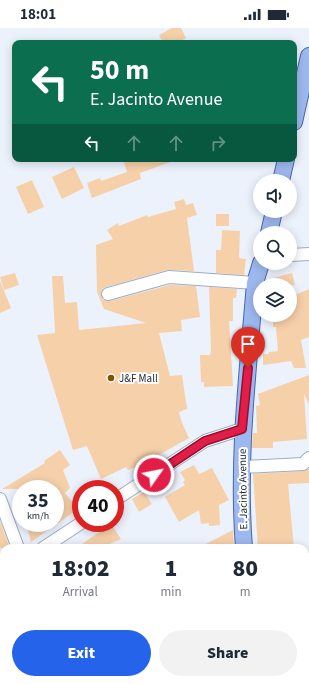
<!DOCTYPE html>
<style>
:root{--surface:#fff;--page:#f2f2f3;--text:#1f2937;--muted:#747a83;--accent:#2563eb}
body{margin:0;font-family:"Source Sans 3",sans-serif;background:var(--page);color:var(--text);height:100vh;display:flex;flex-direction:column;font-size:15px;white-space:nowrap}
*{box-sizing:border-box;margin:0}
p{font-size:13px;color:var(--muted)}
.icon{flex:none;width:22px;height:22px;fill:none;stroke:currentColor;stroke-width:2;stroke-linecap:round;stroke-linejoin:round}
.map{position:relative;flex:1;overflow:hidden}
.drawer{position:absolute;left:0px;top:516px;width:309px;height:140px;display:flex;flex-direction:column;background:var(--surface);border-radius:12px 12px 0 0;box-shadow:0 2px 10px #0003}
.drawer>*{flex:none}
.banner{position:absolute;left:12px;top:12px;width:285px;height:122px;border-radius:8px;box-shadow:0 2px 10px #0003;background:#0b6e4f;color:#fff;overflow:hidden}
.fabs{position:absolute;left:253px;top:146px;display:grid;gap:8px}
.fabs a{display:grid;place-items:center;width:44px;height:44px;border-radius:50%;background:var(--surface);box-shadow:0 2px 10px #0003;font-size:20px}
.speed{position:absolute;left:12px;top:452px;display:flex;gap:8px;font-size:20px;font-weight:700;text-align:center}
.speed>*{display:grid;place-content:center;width:52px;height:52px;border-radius:50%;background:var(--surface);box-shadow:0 2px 10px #0003;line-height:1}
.speed small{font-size:10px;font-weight:400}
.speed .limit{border:6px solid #d22;background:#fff;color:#111}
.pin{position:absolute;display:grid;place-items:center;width:34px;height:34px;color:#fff;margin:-41px -17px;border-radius:50% 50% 50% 0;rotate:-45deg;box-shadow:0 0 4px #0007}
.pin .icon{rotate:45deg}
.me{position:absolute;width:44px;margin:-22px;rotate:57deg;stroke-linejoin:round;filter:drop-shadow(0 0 3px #0008)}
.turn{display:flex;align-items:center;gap:14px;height:84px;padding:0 12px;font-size:18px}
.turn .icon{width:52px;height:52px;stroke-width:2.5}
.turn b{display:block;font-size:28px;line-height:34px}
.lanes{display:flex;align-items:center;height:38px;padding:0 12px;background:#0003;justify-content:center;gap:20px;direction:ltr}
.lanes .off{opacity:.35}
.eta{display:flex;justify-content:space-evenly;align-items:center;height:68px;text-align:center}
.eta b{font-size:24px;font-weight:800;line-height:28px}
.action{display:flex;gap:8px;margin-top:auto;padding:8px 12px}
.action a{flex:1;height:46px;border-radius:24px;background:var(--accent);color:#fff;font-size:16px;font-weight:800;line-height:46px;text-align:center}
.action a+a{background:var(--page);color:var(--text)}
.status{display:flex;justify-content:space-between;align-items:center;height:28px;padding:0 20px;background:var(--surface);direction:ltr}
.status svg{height:11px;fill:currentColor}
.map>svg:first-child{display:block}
.building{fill:#f6d0a9}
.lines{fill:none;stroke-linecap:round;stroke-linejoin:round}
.minor-casing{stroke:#a0acc3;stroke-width:14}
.major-casing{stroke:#4867a6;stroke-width:18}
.minor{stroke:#fff;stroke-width:12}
.major{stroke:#9db8ef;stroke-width:16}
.route-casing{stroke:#92132f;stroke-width:10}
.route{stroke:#e11d48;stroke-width:7}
.poi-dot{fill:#865000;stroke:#fff;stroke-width:1.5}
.labels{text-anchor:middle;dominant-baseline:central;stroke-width:4;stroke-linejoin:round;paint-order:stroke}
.poi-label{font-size:11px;fill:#262b34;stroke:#fff;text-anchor:start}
.street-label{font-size:11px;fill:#262b34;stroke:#fff}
</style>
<div class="status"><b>18:01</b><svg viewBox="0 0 49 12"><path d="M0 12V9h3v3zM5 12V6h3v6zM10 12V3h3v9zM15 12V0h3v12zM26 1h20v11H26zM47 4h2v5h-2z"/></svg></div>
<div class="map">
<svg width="309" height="656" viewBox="0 0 309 656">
<rect width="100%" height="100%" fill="#ecf2fc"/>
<g class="building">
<path d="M172 0H181L186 10 177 15H163L159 7Z"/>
<path d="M123 131H176V132L140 145 141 151 92 170 87 155 100 150 101 153 127 144Z"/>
<path d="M74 139 84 160 62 171 52 149Z"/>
<path d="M32 152 44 179 28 186 16 159Z"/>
<path d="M184 171 186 177 193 175 197 187 187 190 194 243 167 242 106 259 102 261 101 268 103 272 110 273 170 257 196 258 200 289 181 292 182 303 159 305 170 348 182 347 187 381 179 384 182 395 189 410 141 437 128 442 126 439 101 451 87 418 73 422 37 307 55 305 52 248H63L65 275 77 274 79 302 146 295 104 281 97 264 96 217 113 211 107 202 118 195 119 198 147 187 148 189 176 181 174 174Z"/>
<rect x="216" y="186" width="13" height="12"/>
<path d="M222 202 240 203 239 230 246 231 244 247 216 245V222H221Z"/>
<path d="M15 245 19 257 4 262 0 249Z"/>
<path d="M292 245 295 257H264L266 252Z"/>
<path d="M0 253 11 280 0 285Z"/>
<path d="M209 259 237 261 236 270H233V293H229L233 358 204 359V354H201L200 327H210L211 323Z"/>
<path d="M309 261V309L301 312 306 340H294L291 333 263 337V326H269V324L278 323 276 299H273V289L290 288V269Z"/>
<path d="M309 347V376L304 366 307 411 273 414V420H252L253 405H257L256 378 260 377 258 366Z"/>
<path d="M60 422 70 437 63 442 70 460 65 465 78 481 31 514 26 495H55V461H2L45 435 44 433Z"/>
<path d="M194 437 199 446 212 440 229 472 219 477 220 497 209 498V495L201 496 199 482 179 494 165 469 185 457 183 454 185 452 180 444Z"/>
<path d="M309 441V455L288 456 294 520H258L253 446 303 443Z"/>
<path d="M144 464 152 476 139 484 132 471Z"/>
<path d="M0 493 10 520H0Z"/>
<path d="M111 496 121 511 100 520H76Z"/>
<path d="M233 502 234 520H198Z"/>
</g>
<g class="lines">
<g class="minor-casing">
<g id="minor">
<path d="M290 227 309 226"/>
<path d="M108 266 169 249 255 255"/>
<path d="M242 439 303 436 309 430"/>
<path d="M0 471 18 520"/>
<path d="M115 472 205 413 242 401"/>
<path d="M43 520 81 495"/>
<path d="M0 547 4 545"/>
<path d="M149 652 150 656"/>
</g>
</g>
<g class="major-casing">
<g id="major">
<path d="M294 94 309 28"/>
<path d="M281 153 286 131"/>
<path d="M269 205 274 183"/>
<path d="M244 520C237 431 248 344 255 255L261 235"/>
<path d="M268 652 270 656"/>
</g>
</g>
<use href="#minor" class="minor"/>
<use href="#major" class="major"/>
</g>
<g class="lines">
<g class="route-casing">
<path id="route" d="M154 447 205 413 242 401 248 340"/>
</g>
<use href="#route" class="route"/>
</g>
<circle class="poi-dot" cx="111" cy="350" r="4"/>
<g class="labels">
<g class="poi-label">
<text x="119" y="350">J&amp;F Mall</text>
</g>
<g class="street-label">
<text transform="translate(243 461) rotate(-91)">E. Jacinto Avenue</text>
</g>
</g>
</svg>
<div class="fabs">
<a><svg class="icon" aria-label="sound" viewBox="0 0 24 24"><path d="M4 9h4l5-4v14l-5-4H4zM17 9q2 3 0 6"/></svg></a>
<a><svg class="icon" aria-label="search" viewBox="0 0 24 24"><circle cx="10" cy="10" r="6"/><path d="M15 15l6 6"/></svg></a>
<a><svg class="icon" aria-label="layers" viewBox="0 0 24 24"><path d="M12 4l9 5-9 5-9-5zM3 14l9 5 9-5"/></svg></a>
</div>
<div class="speed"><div>35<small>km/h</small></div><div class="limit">40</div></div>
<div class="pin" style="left:248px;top:340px;background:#d93025"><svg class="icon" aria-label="arrive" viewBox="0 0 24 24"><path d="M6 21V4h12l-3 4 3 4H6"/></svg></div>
<svg class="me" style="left:154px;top:447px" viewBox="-20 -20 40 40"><circle r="17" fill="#e11d48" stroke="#fff" stroke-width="3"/><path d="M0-11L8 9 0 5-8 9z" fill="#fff"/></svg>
<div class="banner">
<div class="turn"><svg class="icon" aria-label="left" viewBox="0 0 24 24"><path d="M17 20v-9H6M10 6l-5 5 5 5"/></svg><div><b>50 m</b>E. Jacinto Avenue</div></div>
<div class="lanes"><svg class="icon" aria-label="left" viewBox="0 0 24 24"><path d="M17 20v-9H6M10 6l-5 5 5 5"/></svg><svg class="icon off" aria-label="ahead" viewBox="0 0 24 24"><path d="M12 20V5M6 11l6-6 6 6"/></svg><svg class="icon off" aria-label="ahead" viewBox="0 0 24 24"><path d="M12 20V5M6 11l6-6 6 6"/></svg><svg class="icon off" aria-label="right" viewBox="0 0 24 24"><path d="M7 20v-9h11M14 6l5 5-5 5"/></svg></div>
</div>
<section class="drawer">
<div class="eta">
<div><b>18:02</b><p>Arrival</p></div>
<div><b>1</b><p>min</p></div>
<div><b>80</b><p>m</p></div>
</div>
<div class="action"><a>Exit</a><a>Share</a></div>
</section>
</div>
